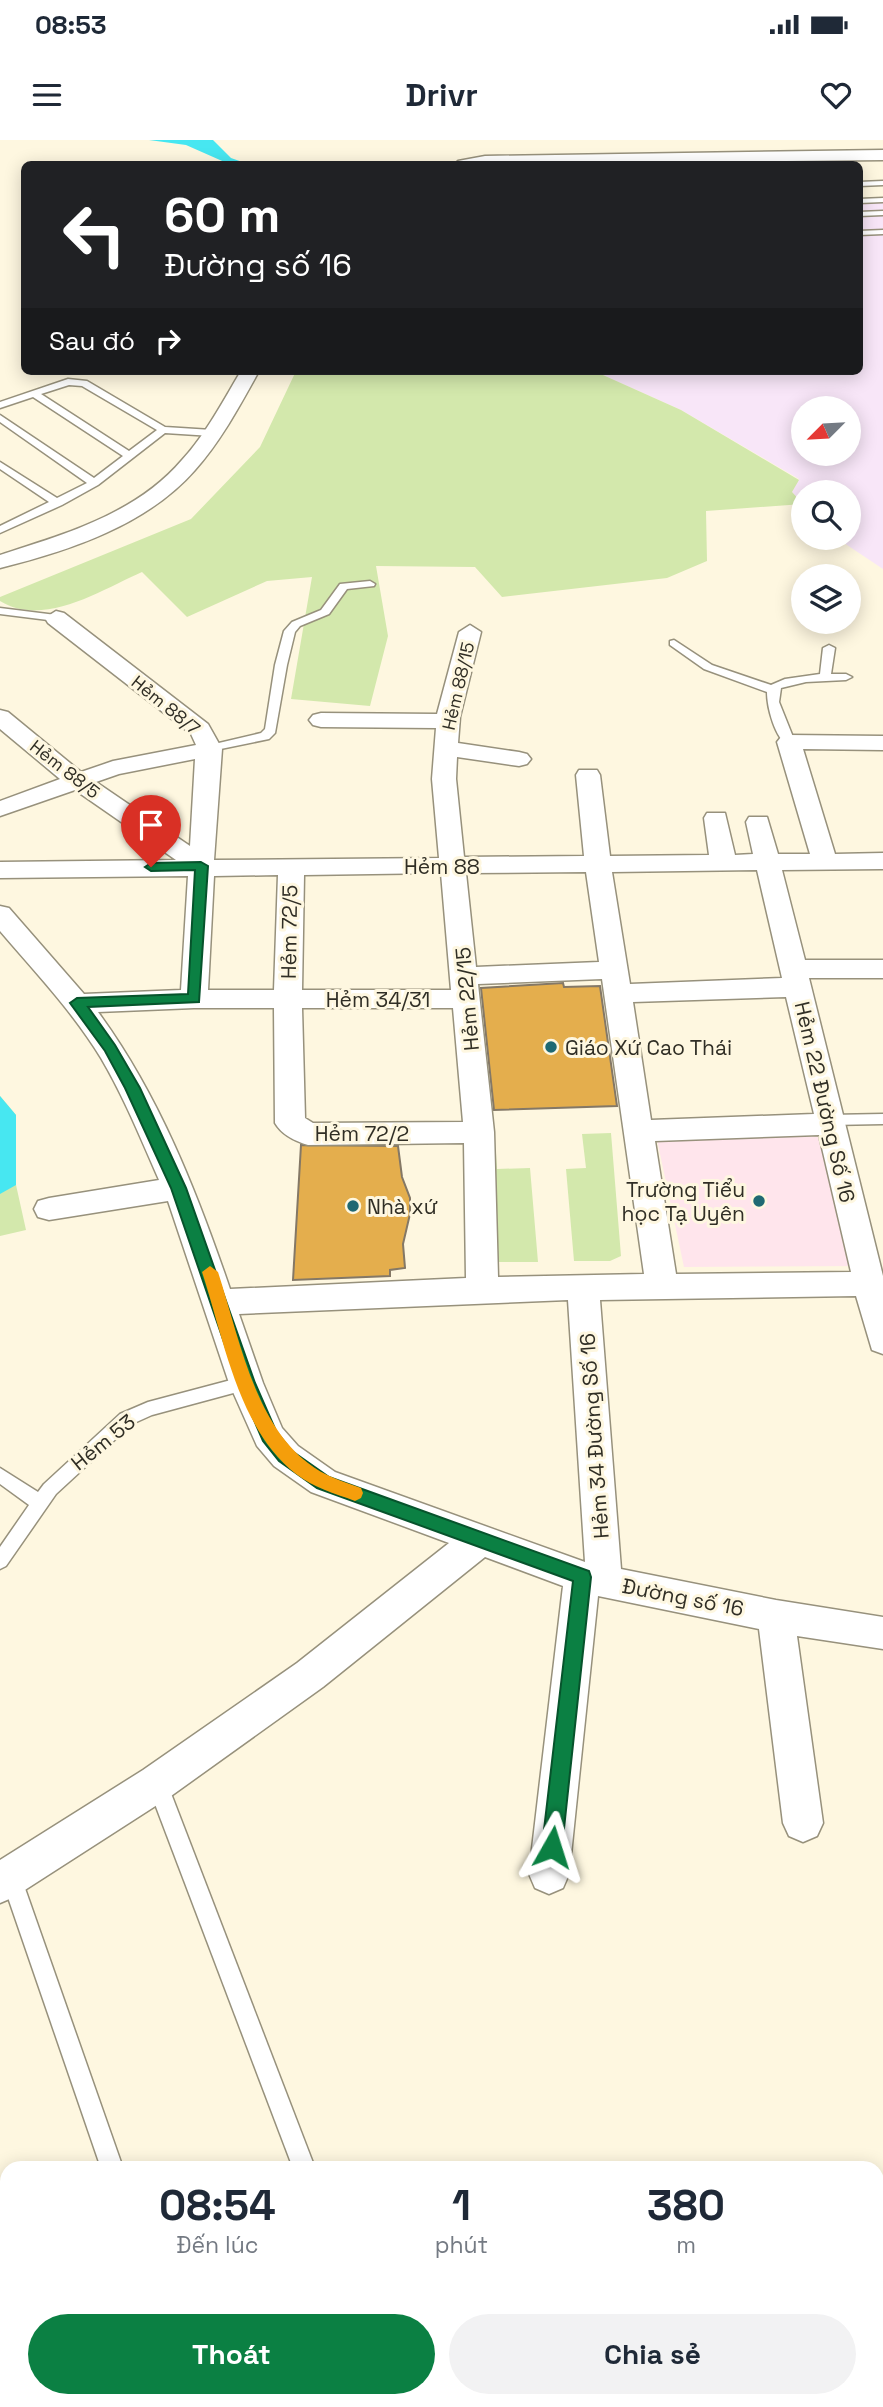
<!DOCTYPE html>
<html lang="vi">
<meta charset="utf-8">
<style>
:root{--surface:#fff;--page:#f2f2f3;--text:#1f2937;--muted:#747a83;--accent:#0b8043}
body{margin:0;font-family:"Space Grotesk",sans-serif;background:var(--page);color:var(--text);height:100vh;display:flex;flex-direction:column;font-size:26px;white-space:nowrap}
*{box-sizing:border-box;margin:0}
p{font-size:23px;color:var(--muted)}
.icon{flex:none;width:38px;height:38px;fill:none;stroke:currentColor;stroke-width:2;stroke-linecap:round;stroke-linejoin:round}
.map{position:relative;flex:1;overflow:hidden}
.panel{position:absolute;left:0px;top:2021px;width:884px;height:247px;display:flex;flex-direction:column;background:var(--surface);border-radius:21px 21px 0 0;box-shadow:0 4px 18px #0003}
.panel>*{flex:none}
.hud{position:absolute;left:21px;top:21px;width:842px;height:214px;border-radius:10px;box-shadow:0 4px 18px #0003;background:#202124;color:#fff;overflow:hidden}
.needle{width:46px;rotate:246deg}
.tools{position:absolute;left:791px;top:256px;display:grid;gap:14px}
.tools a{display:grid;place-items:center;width:70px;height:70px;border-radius:50%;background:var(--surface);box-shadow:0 4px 18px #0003;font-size:35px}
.pin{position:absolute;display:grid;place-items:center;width:60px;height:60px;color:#fff;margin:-72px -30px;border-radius:50% 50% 50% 0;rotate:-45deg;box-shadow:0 0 7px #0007}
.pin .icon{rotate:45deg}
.me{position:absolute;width:77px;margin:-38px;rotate:6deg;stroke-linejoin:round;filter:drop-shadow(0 0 5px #0008)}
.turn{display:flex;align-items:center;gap:24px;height:147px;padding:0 28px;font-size:32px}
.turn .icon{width:91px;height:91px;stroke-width:2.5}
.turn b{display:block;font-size:49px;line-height:60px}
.then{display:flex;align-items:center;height:66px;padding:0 28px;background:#0003;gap:14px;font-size:26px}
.eta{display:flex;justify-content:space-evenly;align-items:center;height:119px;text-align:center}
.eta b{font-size:42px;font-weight:800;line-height:49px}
.action{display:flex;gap:14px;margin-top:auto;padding:14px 28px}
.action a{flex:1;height:80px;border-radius:42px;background:var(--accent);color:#fff;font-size:28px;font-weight:800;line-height:80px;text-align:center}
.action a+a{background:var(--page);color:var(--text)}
.status{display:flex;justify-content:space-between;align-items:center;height:49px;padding:0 35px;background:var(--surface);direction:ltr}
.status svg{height:19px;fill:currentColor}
header{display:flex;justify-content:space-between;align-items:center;height:91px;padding:0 28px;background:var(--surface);font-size:32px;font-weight:800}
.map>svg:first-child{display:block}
.industrial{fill:#f8e6f8;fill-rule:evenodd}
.education{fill:#ffe5ec}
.green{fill:#d3e8ac}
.water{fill:#47e7f1}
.building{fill:#e4ae4d;stroke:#847866;stroke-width:2}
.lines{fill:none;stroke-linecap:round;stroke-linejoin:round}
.lane-casing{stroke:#97917c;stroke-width:3}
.street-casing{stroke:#97917c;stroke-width:3}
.lane{fill:#fff;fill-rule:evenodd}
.street{fill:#fff;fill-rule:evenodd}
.route{fill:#0b8043;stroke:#07532c;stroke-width:2}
.slow{fill:#f59e0b}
.poi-dot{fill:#1f6973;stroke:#fef7e0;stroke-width:2.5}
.labels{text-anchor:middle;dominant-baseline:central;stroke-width:6;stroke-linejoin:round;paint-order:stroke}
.far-street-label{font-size:18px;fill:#302e25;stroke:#fef7e0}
.street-label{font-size:21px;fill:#302e25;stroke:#fef7e0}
.poi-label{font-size:21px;fill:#302e25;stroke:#fef7e0;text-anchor:start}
</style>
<div class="status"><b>08:53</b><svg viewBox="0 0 49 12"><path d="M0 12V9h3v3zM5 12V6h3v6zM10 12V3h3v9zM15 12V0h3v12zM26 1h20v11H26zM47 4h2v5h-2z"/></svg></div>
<header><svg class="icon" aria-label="menu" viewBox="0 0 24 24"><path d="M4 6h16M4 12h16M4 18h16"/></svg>Drivr<svg class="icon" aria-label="heart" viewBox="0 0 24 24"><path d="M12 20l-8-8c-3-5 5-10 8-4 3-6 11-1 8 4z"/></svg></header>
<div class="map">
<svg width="883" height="2267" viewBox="0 0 883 2267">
<rect width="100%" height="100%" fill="#fef7e0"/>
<path class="industrial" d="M883 58V429L835 397H849V352H803V364L792 352 799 339 681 270 594 231H859V59ZM803 268H849V313H803Z"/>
<path class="education" d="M656 995 833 997 864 1126 684 1127Z"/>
<g class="green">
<path d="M296 231H594L681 270 799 340 792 352 803 364 706 371 707 421 667 438 502 457 475 427 376 426 388 496 370 566 291 559 312 437 267 441 187 477 142 432C101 450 44 488 0 461V457L191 379 260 307Z"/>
<path d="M0 956 16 975V1045L26 1090 0 1096Z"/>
<path d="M611 993 621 1116 610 1121H574L566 1029 586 1028 582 994Z"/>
<path d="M481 1013H496L497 1029 530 1028 538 1122H488Z"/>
</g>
<g class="water">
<path d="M149 0H213L231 18 248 24H229L186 5Z"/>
<path d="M0 956 16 975V1045L0 1054Z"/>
</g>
<g class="building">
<path d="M563 843 564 847 600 846 617 966 494 970 481 848Z"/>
<path d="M301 1005 398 1006 402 1037 410 1058V1074L403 1104 405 1128 390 1130V1136L293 1140Z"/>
</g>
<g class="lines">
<g class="lane-casing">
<g id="lane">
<path d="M883 41V45L859 46V42Z"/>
<path d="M883 58V62L859 63V59Z"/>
<path d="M883 71V75L859 76V72Z"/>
<path d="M883 90V94L859 95V91Z"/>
<path d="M68 239 87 241 165 287 212 290 217 293 212 296 165 293 98 345 62 365 0 393V386L49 362 0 329V322L57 358 87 343 0 282V275L94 338 123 316 33 257 0 268V262ZM69 245 82 246 157 290 129 311 41 254Z"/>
<path d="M370 441 375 444 374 446 347 449 329 474 300 486 295 492 287 525 275 593 269 599 206 612V606L261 593 265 589 275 525 284 491 292 482 321 470 340 444Z"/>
<path d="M0 468 56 475 61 478 56 481 0 474Z"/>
<path d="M674 500 712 525 771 545 785 539 820 534 823 508 829 505 835 508 831 534H846L852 537 846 540 806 542 781 548 779 562 795 602 789 606C775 599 767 567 767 552L704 529 670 505V501Z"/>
<path d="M883 974V984L830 985 823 980 830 975Z"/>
<path d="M246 1236 252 1238 254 1243 252 1248 152 1275 132 1284 56 1354 6 1426 0 1429V1407L29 1365 0 1344V1328L38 1352 44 1344 120 1274 148 1262Z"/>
<path d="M157 1634 164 1636 167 1643 315 2028H293L147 1643 150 1636Z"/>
<path d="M11 1727 18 1730 21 1737 123 2028H101L1 1737 4 1730Z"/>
<path d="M364 2261H391L388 2267H362Z"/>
</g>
</g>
<g class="street-casing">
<g id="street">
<path d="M883 10V20L455 24 458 21 485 16Z"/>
<path d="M241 231H259C240 265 221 301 195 330 147 385 69 411 0 428V415C65 394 136 374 182 320 206 294 223 261 241 231Z"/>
<path d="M56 471 64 473 208 584 222 609 214 720 439 718 432 639 436 588 321 587 313 585 309 580 313 575 321 573 437 574 459 492 470 485 481 492 460 577 458 603 519 612 527 614 531 619 527 624 519 626 457 617 456 639 464 717 584 716 576 635 579 630H597L600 635 610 716 709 715 704 678 707 673H725L735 715 753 714 746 682 749 677H767L778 714H810L777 602 781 597 789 595 883 596V610L803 609 835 714 883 713V729L782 730 805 820H883V838H809L883 1136V1214L872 1210 856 1156 600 1160 621 1429 776 1460 883 1477V1509L797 1496 823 1683 817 1696 803 1702 789 1696 783 1683 759 1489 598 1456 569 1734 563 1748 549 1754 535 1748 529 1734 563 1446 485 1417 323 1547 171 1656 14 1757 0 1763V1720L143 1630 297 1523 449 1403 311 1352 274 1326 257 1306 229 1243 168 1061 49 1080 38 1077 34 1069 38 1061 49 1058 159 1040C141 999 124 957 101 918 73 872 35 832 0 791V766L9 768 84 854 181 850 188 736 0 738V722L176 720 75 650 0 676V661L60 639 0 589V570L8 572 81 632 113 621 196 605 191 594 48 483 45 478ZM195 619 190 706 96 642 119 634ZM757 730 782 838 630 844 612 732ZM586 732 599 822 476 827 466 733ZM441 733 451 850H302L304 735ZM278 735 274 850H208L214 736ZM602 839 644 1134 498 1137 494 992 478 844ZM786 857 814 974 651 980 633 862ZM194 868H274L275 983C282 995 295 1001 308 1005L464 1003 466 1138 230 1149C197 1052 159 955 98 872ZM302 868H453L463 982 313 983 305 978ZM819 995 851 1132 676 1134 655 1001ZM568 1160 585 1422 335 1332 298 1306 282 1288 263 1243 239 1174Z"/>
</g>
</g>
<use href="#lane" class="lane"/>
<use href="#street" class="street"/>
</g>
<path class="route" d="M201 722 208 726 199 862 88 867 115 905 140 948 186 1048 255 1243 276 1291 292 1311 329 1337 589 1431 591 1437 562 1707 559 1714 552 1717 545 1714 542 1707 573 1441 317 1348 279 1321 263 1301 238 1243 171 1048 125 948 105 911 70 863 77 858 188 854 195 730 151 731 145 727 151 723Z"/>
<path class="slow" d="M210 1126 218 1132C239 1196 253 1280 308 1323 324 1336 342 1341 361 1348L363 1353 361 1358 355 1361C334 1353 314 1348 296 1334 238 1289 224 1199 202 1132Z"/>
<g class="poi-dot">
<circle cx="551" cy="907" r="7"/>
<circle cx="759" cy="1061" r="7"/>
<circle cx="353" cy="1066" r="7"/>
</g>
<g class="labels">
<g class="far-street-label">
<text transform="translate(458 546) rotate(-77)">Hẻm 88/15</text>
<text transform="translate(166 565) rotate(39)">Hẻm 88/7</text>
<text transform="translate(65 629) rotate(38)">Hẻm 88/5</text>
</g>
<g class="street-label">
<text x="442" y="726">Hẻm 88</text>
<text transform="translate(289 792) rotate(-89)">Hẻm 72/5</text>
<text x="378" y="859">Hẻm 34/31</text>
<text transform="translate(467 859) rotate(-95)">Hẻm 22/15</text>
<text transform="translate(825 962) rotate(77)">Hẻm 22 Đường Số 16</text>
<text x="362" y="993">Hẻm 72/2</text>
<text transform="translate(594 1296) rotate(-94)">Hẻm 34 Đường Số 16</text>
<text transform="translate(103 1302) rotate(-39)">Hẻm 53</text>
<text transform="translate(683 1457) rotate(11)">Đường số 16</text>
</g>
<g class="poi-label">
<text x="565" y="907">Giáo Xứ Cao Thái</text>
<text x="745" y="1049" text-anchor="end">Trường Tiểu<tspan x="745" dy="24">học Tạ Uyên</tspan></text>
<text x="367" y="1066">Nhà xứ</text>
</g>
</g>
</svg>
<div class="tools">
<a><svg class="needle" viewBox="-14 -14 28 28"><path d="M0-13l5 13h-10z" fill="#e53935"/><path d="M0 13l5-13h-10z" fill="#747a83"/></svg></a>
<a><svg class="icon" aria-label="search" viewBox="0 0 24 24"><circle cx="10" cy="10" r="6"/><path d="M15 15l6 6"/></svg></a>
<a><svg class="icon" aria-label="layers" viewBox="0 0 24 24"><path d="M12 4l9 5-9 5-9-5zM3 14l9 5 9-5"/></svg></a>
</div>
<div class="pin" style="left:151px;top:727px;background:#d93025"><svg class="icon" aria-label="arrive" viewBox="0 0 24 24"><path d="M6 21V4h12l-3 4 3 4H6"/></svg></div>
<svg class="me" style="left:552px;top:1707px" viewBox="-20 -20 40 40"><path d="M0-17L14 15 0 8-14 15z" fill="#0b8043" stroke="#fff" stroke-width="4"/></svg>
<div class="hud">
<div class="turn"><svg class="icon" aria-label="left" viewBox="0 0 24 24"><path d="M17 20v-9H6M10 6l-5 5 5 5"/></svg><div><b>60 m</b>Đường số 16</div></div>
<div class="then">Sau đó<svg class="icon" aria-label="right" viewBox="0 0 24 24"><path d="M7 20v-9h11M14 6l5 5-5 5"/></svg></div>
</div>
<section class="panel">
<div class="eta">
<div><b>08:54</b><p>Đến lúc</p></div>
<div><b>1</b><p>phút</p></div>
<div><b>380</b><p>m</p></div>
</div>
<div class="action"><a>Thoát</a><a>Chia sẻ</a></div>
</section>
</div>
